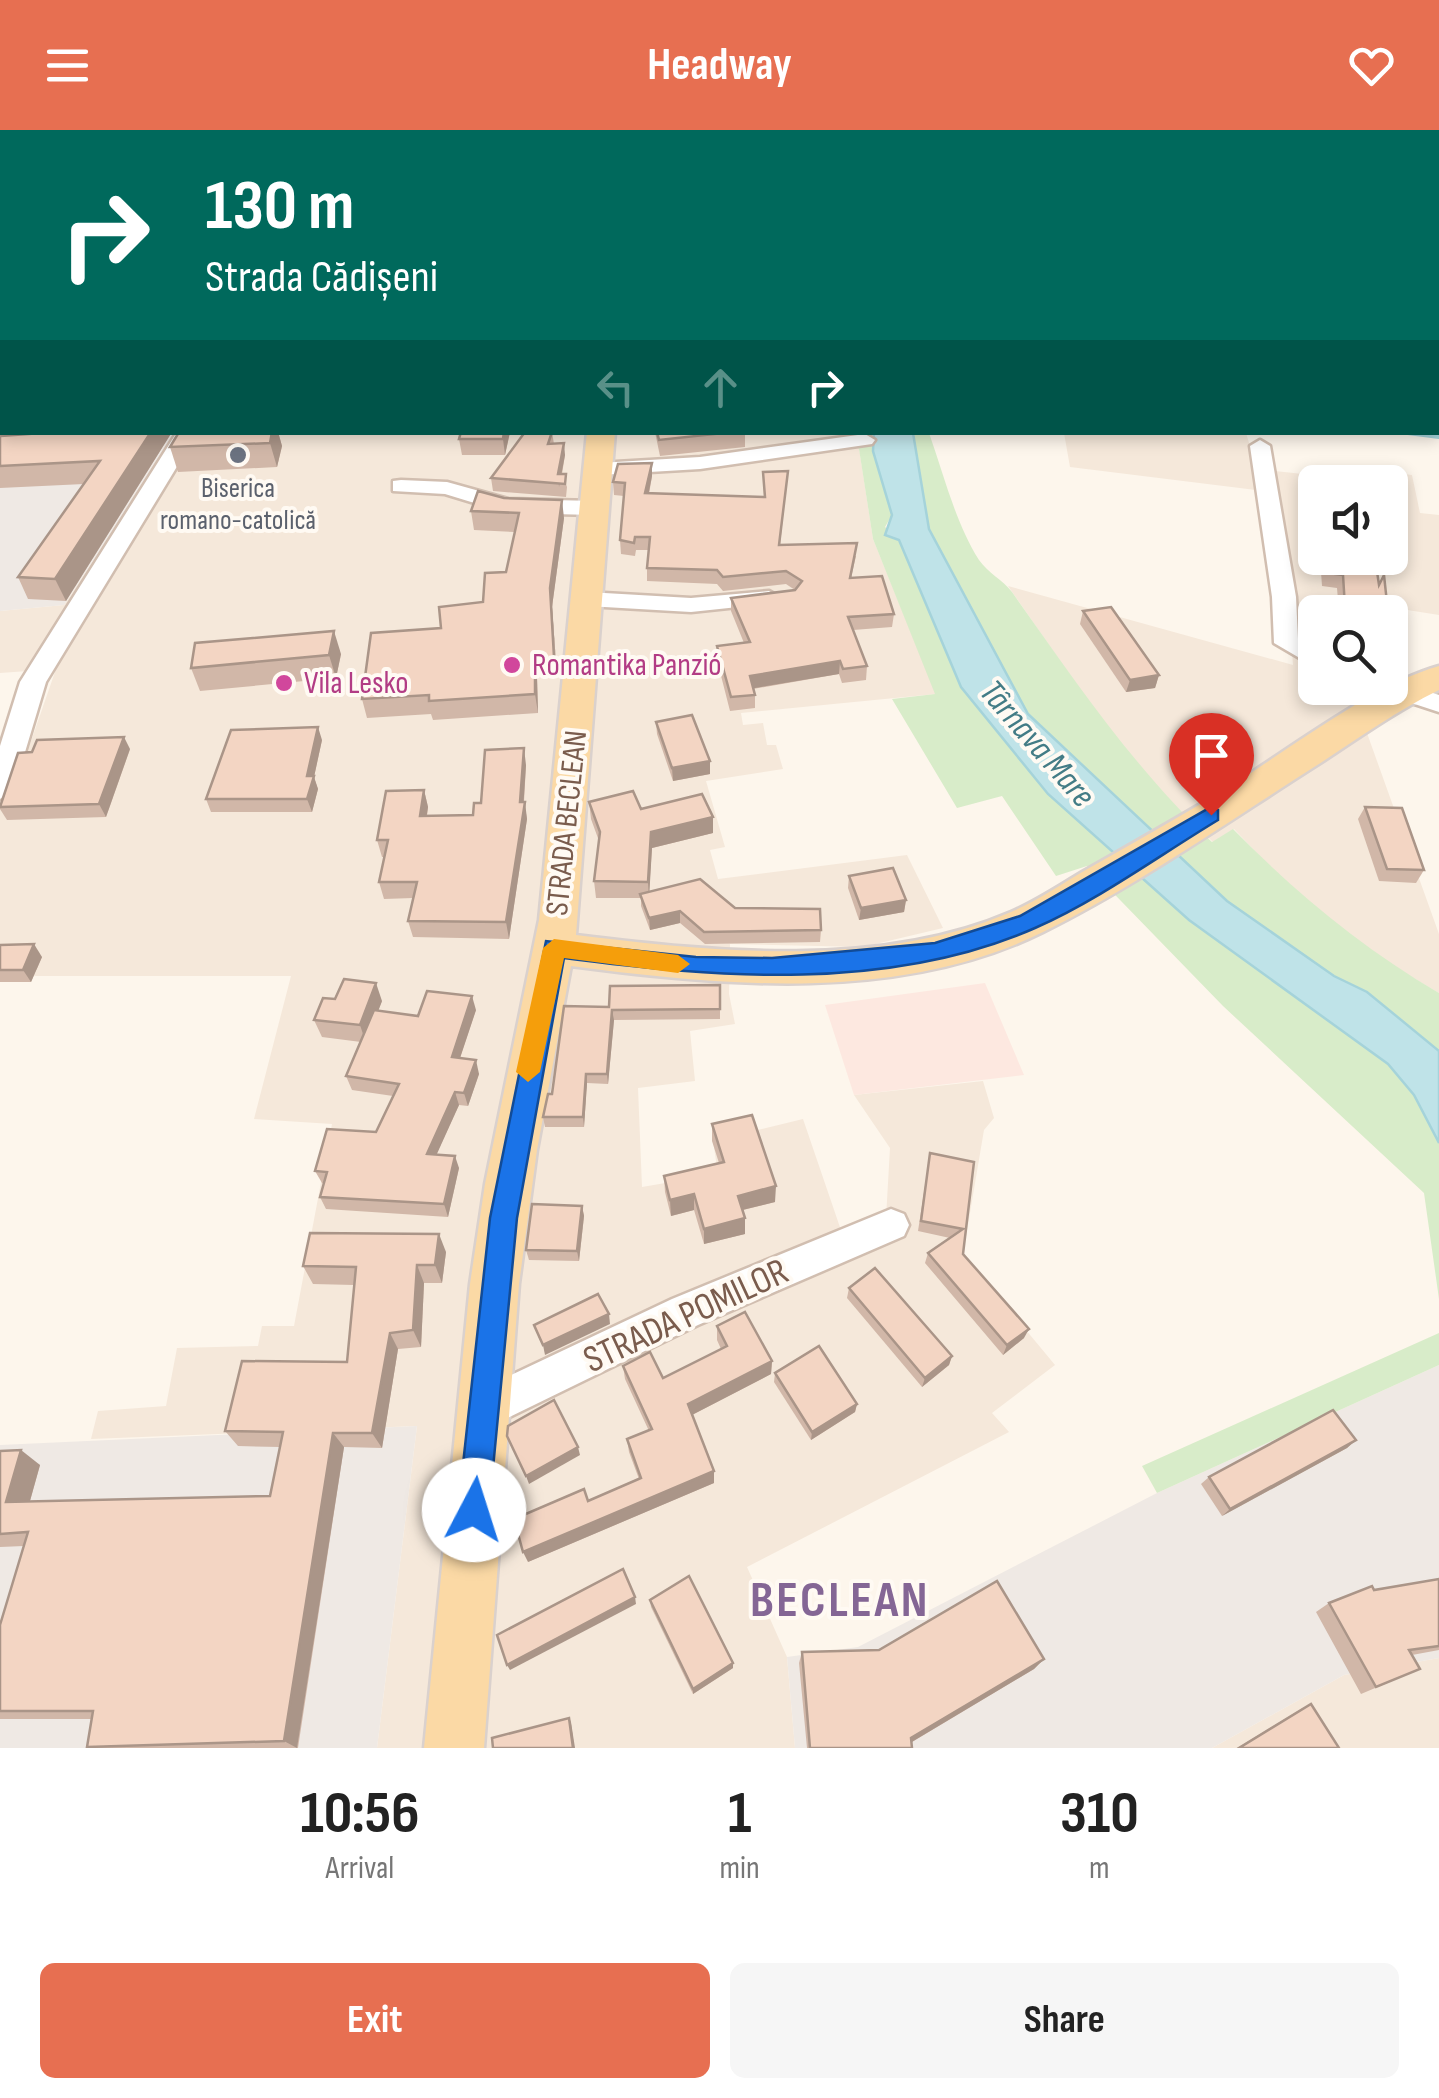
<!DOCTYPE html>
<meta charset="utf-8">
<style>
:root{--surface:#fff;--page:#f6f6f6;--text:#222;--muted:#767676;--accent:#e76f51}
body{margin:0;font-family:"Sofia Sans Condensed",sans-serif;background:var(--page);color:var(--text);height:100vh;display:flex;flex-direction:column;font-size:38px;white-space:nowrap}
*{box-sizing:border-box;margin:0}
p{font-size:32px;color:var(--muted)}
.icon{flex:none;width:55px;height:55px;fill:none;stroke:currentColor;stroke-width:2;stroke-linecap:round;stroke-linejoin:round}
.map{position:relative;height:1618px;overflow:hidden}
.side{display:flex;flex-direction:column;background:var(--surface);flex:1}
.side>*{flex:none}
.banner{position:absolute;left:0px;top:0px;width:1440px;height:305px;box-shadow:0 5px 15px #0003;background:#00695c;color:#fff;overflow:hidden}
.buttons{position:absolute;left:1298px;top:335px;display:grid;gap:20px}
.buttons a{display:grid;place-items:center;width:110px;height:110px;border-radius:15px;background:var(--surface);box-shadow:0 5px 15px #0003;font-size:50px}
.pin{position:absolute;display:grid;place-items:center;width:85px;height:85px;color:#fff;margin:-102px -42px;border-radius:50% 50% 50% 0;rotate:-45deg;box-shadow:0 0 10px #0007}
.pin .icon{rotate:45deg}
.me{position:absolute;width:110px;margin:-55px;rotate:5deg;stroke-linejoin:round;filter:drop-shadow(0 0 8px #0008)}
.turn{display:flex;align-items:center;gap:35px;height:210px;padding:0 40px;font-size:45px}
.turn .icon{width:130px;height:130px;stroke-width:2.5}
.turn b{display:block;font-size:70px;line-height:85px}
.lanes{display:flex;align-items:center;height:95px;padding:0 40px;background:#0003;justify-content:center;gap:50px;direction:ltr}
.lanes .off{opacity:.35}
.eta{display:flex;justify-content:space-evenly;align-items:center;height:170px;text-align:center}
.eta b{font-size:60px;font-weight:700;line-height:70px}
.button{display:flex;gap:20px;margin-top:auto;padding:20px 40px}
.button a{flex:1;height:115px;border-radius:15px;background:var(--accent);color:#fff;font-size:40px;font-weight:700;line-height:115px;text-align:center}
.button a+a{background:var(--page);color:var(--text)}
header{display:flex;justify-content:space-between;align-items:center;height:130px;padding:0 40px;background:var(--accent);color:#fff;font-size:45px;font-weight:700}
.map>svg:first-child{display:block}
.residential{fill:#f5e8da;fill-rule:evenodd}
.commercial{fill:#fde8e0}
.industrial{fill:#efe9e4}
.green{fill:#d8ecc9}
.water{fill:#bfe3e8;stroke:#a5d3da;stroke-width:2.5}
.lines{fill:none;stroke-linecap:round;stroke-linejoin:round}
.stream-far1{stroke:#a5d3da;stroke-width:5}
.stream{stroke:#a5d3da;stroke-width:6}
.minor-casing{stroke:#d1beb0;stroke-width:5}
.major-casing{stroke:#dad1cd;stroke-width:5}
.minor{fill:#fff;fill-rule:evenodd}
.major{fill:#fbd9a5;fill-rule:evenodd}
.wall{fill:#d1b7a8}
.shaded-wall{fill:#aa9588}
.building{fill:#f3d5c3;stroke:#aa9588;stroke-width:2.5}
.route{fill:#1a73e8;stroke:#114b97;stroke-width:2.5}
.slow{fill:#f59e0b}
.worship-dot{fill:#6b7280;stroke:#fffaf3;stroke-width:4}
.hotel-dot{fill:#d1479c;stroke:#fffaf3;stroke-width:4}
.labels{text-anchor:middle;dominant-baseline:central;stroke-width:8;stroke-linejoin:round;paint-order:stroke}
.far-worship-label{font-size:28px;fill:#5b616d;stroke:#fffaf3}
.hotel-label{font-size:32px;fill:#b23c85;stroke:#fffaf3;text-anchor:start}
.street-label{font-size:32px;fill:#7a5c4d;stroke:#fffaf3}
.water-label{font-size:35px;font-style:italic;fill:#437c86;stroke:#fffaf3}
.near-street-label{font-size:38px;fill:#7a5c4d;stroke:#fffaf3}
.near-district-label{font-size:50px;font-weight:bold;letter-spacing:2.5px;fill:#846695;stroke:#fffaf3}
</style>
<header><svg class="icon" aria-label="menu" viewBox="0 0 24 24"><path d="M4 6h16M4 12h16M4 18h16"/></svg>Headway<svg class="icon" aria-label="heart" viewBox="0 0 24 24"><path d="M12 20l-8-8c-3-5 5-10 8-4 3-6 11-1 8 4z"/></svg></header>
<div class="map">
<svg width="1439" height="1618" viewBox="0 0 1439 1618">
<rect width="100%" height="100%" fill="#fdf6ec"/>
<g class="residential">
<path d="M177 303H846L859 318 873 409 936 564 741 583 743 595 763 593 767 615H776L783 639 706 651 725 717 710 720 718 749 907 725 943 798 863 817 730 814 729 864 735 894 690 901 695 951 638 958 642 1057 718 1044 713 1011 803 989 844 1109 886 1088 890 1018 854 965 983 951 994 988 984 1000 963 1124 1055 1235 992 1283 1009 1302 747 1437 787 1527 795 1618H377L417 1296 91 1309 98 1281 166 1276 177 1218 258 1216 262 1196H294L332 994 254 989 291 846H0V680L7 662 0 620 29 617 56 539 0 543V481L64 475Z"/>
<path d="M1064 303H1246L1257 339 1331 347 1329 336 1412 345 1420 383 1439 385V485L1376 475 1378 482H1315V558H1376L1358 578 1439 804V863L1381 829 1292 760 1234 699 1213 712 1167 669 1108 600 1008 456 1293 535 1280 363 1070 337ZM1315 352H1390V428H1315Z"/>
<path d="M1439 1528V1618H1212L1344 1545Z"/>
</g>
<path class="commercial" d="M985 853 1024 945 854 965 825 875Z"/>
<g class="industrial">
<path d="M0 153 2 302 177 303 64 475 0 481Z"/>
<path d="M1439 1235V1528L1344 1545 1212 1618H795L787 1527 858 1517 1157 1363Z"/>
<path d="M417 1296 377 1618H0V1315Z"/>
</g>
<g class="green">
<path d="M846 303H874L873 321 892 385 885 397 899 409 961 557 1048 664 1189 790 1323 883 1388 934 1414 965 1439 1013V1169L1424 1063 1223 876 1087 736 1056 746 1002 666 957 678 892 569 935 564 873 409 859 319Z"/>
<path d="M913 303H929C944 345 955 392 979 430 988 443 1003 450 1012 462 1075 551 1133 637 1212 712L1233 699C1296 763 1361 817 1439 863V921L1367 862 1334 846 1227 771 1028 584 929 399Z"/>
<path d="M1439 1203V1235L1157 1363 1142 1336Z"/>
</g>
<path class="water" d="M874 303H913L929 399 1028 584 1227 771 1334 846 1367 862 1439 921V1013L1414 965 1388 934 1189 790 1048 664 961 557 899 410 885 405 892 385 873 321Z"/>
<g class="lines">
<path class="stream-far1" d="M65 2 71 0"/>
<path class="stream" d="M1408 302 1439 306"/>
<g class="minor-casing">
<g id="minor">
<path d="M811 0H906L907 2H810Z"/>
<path d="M0 299 2 302H47L37 308 0 311Z"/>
<path d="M177 302H198L46 552 14 659 0 669V616L20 552Z"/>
<path d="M865 304 875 310 872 314 700 339 599 345 588 339 599 333 700 327Z"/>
<path d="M1260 310 1270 316 1296 467 1298 509 1315 519V537L1274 513 1272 467 1250 316Z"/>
<path d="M401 350 447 352 508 369 596 371 607 378 596 385 507 383 445 364 393 361V351Z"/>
<path d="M769 461 781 468 777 473 691 482 587 476 575 469 587 462 691 468Z"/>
<path d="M1390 549 1439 565V582L1381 563 1378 558H1390Z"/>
<path d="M891 1079 904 1084 909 1095 904 1106 698 1195 497 1293 483 1298 469 1293 464 1279 469 1265 672 1169Z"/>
</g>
</g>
<g class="major-casing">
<path id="major" d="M587 302H615L576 805C715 822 879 839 1011 782 1037 771 1060 755 1084 741 1133 713 1181 686 1229 657 1288 620 1374 554 1439 536V560C1398 580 1360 607 1322 632 1232 689 1138 755 1043 802 900 873 724 856 571 836L537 1020 519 1154 484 1618H424L470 1154 485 1054 539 790Z"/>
</g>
<use href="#minor" class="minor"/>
<use href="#major" class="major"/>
</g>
<g class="wall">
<path d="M895 0H1060L1064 2H894Z"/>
<path d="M0 140H2V302L13 306 172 302 66 471 28 469 18 447 84 354 0 358Z"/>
<path d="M278 302 282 316 277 337 178 342 170 317Z"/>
<path d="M337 302H409L337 305Z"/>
<path d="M461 302H510L505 325H462L459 309Z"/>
<path d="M552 302 554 314 565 325 562 344 567 357 566 367 493 361 491 348Z"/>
<path d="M655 302H745V317L660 326Z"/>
<path d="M652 333V346L649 364 764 367 763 342 788 341 780 415 856 426 851 448 894 484 892 497 853 500 867 536 866 550 842 553 839 544 753 559 755 565V578L730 581 717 530V516L744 513 731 481V468L795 460 786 454 723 461 717 454 647 451V438L649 420H636L635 426 621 424 620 410 624 366 614 365 613 352Z"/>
<path d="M478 361 564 388 552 477 557 546 537 547 538 583 433 590 431 584 367 588 362 569 441 498 483 472 506 442 515 402 474 400 471 381Z"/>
<path d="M1390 382 1404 411 1398 424 1390 423Z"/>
<path d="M1320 428H1375L1379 454 1388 482H1339L1337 458 1322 456Z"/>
<path d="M1083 481 1159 545 1155 558 1126 562 1080 494Z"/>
<path d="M341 524 336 548 200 561 191 538Z"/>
<path d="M656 592 710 644 673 651 657 604Z"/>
<path d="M322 610 314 647 318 659 312 682H211L206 669Z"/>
<path d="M130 619 106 687 7 690 0 679V675Z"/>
<path d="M526 635 524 672 527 689 509 809 413 807 408 791 413 768 384 769 379 752 384 727H382L377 710 424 660 428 677 427 686 473 685 481 673Z"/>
<path d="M589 672 713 687V703L652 718 649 762 735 778 821 800 820 812 705 814 680 793 650 800 641 776V768H596L594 751 599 711 591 689Z"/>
<path d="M1365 677 1424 740 1416 753 1379 751 1358 689Z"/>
<path d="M849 746 906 770 904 782 859 790 848 758Z"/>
<path d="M0 815 42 827 31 852H0Z"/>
<path d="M720 855V889L614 890 608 954 587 953 584 997H545L543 987 552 964 609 877Z"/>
<path d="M382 871 378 881 418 886 476 880 460 928 479 944 468 976 459 975 436 1025 459 1038 448 1087 326 1079 320 1067 324 1054 322 1053 315 1041 376 1002 393 966 352 960 346 946 361 912 322 907 314 890Z"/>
<path d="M712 994 775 1072 743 1080 745 1088V1104L704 1114 694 1080 671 1086 665 1062 664 1046 719 1033 712 1011Z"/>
<path d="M930 1023 974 1032 963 1124 1024 1208 1003 1225 925 1133 928 1123 950 1108 918 1101Z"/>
<path d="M582 1076 584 1086 579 1131 529 1130 526 1120Z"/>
<path d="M446 1122 442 1153H424L421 1217 398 1219 382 1318 344 1317 298 1618H88L92 1589H0V1495L24 1416 0 1417V1321L40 1335 30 1371 270 1366 280 1317 238 1316 225 1301 347 1232 354 1155 313 1154 303 1136Z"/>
<path d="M849 1158 952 1226 949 1235 922 1257 847 1168Z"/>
<path d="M717 1196 772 1231 771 1244 692 1285 714 1353 528 1432 588 1371 639 1349 629 1322 627 1309 649 1301 625 1249 623 1236 663 1248 721 1219 717 1210Z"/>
<path d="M775 1243 857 1274 855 1282 811 1310 774 1252Z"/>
<path d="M1356 1310 1347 1318 1222 1386 1201 1354 1209 1347Z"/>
<path d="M1439 1449V1520L1412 1525 1420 1539 1361 1564 1316 1482 1329 1473 1374 1460Z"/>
<path d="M650 1470 733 1538 693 1564 651 1477Z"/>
<path d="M802 1522 1044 1529 1034 1539 912 1612V1618H807L799 1533Z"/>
<path d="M1311 1574 1339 1618H1237L1301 1579Z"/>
</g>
<g class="shaded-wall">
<path d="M151 302H172L66 471 55 449Z"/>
<path d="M272 302H278L282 316 277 337 270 313Z"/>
<path d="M504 302H510L505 325 503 309Z"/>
<path d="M564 313 565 325 559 357 558 344Z"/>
<path d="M652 333V346L646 377 645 363Z"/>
<path d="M562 370 564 388 552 477 557 546 550 458Z"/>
<path d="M334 501 341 524 336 548 329 525Z"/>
<path d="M535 528 537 547 538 583 535 564Z"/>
<path d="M840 531 839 544 749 559 750 546Z"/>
<path d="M1159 545 1155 558 1126 562 1130 550Z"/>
<path d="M318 597 322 610 314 647 318 659 312 682 307 669V646Z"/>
<path d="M124 607 130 619 106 687 99 674Z"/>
<path d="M524 618 526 635 523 681 525 672 527 689 509 809 506 792 520 672Z"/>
<path d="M710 631V644L673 651 672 638Z"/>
<path d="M424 660 428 677 424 703 420 686Z"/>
<path d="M713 687V703L652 718 649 769 648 752 651 702Z"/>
<path d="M906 770 904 782 859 790 861 778Z"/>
<path d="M680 781V793L650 800 649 788Z"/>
<path d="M34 814 42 827 31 852 23 840Z"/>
<path d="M376 853 382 871 366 913 360 895Z"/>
<path d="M472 866 476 880 456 940 452 927Z"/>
<path d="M612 880 614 890 608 954 607 944Z"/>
<path d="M476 930 479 944 468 976 464 963Z"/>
<path d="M586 944 587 953 584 997 583 987Z"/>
<path d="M455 962 459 975 431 1037 427 1024Z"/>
<path d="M455 1026 459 1038 448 1087 444 1074Z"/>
<path d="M776 1056 775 1072 738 1081V1066Z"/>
<path d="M694 1064V1080L671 1086 670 1070Z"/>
<path d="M582 1076 584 1086 579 1131 577 1121Z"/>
<path d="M745 1088V1104L704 1114V1099Z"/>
<path d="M439 1104 446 1122 442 1153 435 1135Z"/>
<path d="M417 1135 424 1153 421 1217 413 1200Z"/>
<path d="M609 1184 610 1194 545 1225 543 1215Z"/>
<path d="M1029 1199 1024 1208 1003 1225 1007 1215Z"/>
<path d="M390 1203 398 1219 382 1318 372 1303Z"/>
<path d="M952 1226 949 1235 922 1257 925 1248Z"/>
<path d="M772 1231 771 1244 688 1287V1274Z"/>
<path d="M857 1274 855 1282 811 1310 812 1302Z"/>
<path d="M333 1303 344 1317 297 1618 284 1611Z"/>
<path d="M1356 1310 1347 1318 1222 1386 1230 1379Z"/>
<path d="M578 1317 580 1325 529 1354 526 1346Z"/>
<path d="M21 1320 40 1335 26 1385 6 1372Z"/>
<path d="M714 1341V1353L528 1432 523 1422Z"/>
<path d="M635 1467 636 1474 510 1540 507 1535Z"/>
<path d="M1044 1529 1034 1539 905 1616 911 1608Z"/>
<path d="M733 1533V1538L693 1564V1559Z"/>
<path d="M569 1588 571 1592 575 1618H573Z"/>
</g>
<g class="building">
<path d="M667 0H877L879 2H667Z"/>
<path d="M907 0H961L955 2H914Z"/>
<path d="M967 0H1060L1064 2H966Z"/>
<rect x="0" y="140" width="2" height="136"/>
<path d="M0 292H2V306L56 302H151L55 449 18 447 100 331 0 336Z"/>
<path d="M179 302H272L270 313 170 317Z"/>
<path d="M461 302H504L503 309H459Z"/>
<path d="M525 302H552L548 314 564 313 558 344H566L565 354 491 348Z"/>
<path d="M657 302H733L659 310Z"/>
<path d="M652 333 645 363 765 367 763 342 788 341 779 415 857 413 850 448 882 446 894 484 848 487 867 536 843 539 840 531 750 546 755 565 731 567 717 516 750 512 731 468 795 460 802 451 786 441 723 447 717 440 647 438 650 407H635L634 413 620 410 625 353 613 352 618 334Z"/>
<path d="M478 361 504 368 562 370 550 458 554 527 535 528V564L429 571V565L362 569 371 503 441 498 439 477 483 472 485 443 506 442 519 383 471 381Z"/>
<path d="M1390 382 1400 387 1404 411 1390 409Z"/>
<path d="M1326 428H1375L1379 455 1384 445 1388 482H1368V481L1345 477 1343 445 1327 443Z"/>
<path d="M1111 477 1159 545 1130 550 1083 481Z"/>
<path d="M334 501 329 525 191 538 195 513Z"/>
<path d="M692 585 710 631 672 638 656 592Z"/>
<path d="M318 597 307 646H314L307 669H206L231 600Z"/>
<path d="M124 607 99 674 0 677 18 623 32 622 37 610Z"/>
<path d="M524 618 520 672H525L506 792 408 791 417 752H379L388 710H377L386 661 424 660 420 686 473 685 474 673H481L485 620Z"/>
<path d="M633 661 641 679 702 664 713 687 651 702 648 752 594 751 600 702 589 672Z"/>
<path d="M1365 677 1402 678 1424 740 1387 739Z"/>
<path d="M893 738 906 770 861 778 849 746Z"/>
<path d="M700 749 735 778 820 779 821 800 704 802 680 781 649 788 640 764Z"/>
<path d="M34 814 23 840H0V815Z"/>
<path d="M344 849 376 853 360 895 314 890 323 868 335 869Z"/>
<path d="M720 855V879L612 880 607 944H586L583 987H543L548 964H552L564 876 609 877 610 856Z"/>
<path d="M427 861 472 866 452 927 476 930 464 963 455 962 427 1024 455 1026 444 1074 320 1067 327 1042 315 1041 327 999 376 1002 399 954 346 946 374 880 418 886Z"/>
<path d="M752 985 776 1056 738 1066 745 1088 704 1099 694 1064 670 1070 664 1046 724 1032 712 994Z"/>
<path d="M930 1023 974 1032 963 1124 1029 1199 1007 1215 928 1123 963 1099 921 1091Z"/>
<path d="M532 1074 582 1076 577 1121 526 1120Z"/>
<path d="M310 1103 439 1104 435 1135H417L413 1200 390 1203 372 1303H333L284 1611 87 1617 93 1581H0V1495L28 1402 0 1404V1321L21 1320 6 1372 270 1366 283 1302 225 1301 242 1231 347 1232 356 1137 303 1136Z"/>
<path d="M875 1138 952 1226 925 1248 849 1158Z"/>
<path d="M598 1164 609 1184 543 1215 534 1195Z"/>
<path d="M745 1182 772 1231 688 1274 714 1341 523 1422 514 1389 584 1359 588 1371 641 1348 627 1309 652 1299 623 1236 650 1222 663 1248 727 1216 717 1196Z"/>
<path d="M819 1216 857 1274 812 1302 775 1243Z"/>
<path d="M554 1270 578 1317 526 1346 507 1306 508 1296Z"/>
<path d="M1333 1280 1356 1310 1230 1379 1209 1347Z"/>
<path d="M623 1439 635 1467 507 1535 497 1505Z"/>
<path d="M689 1446 733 1533 693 1559 650 1470Z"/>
<path d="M1439 1449V1516L1409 1520 1420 1539 1376 1557 1329 1473 1372 1456 1374 1460Z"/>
<path d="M997 1451 1044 1529 911 1608 912 1618H810L802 1522 879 1520Z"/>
<path d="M1311 1574 1339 1618H1239Z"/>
<path d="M569 1588 573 1618H493L492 1608Z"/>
</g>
<path class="route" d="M1211 677 1218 680V690C1160 725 1097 771 1035 798 890 862 717 848 564 828L517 1088 489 1380 484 1391 474 1396 463 1391 458 1380 490 1088 546 811 696 827 772 828 935 813 1020 786Z"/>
<path class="slow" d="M554 809 678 825 690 834 678 843 564 828 540 942 528 952 516 942 543 818Z"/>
<circle class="worship-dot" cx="238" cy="325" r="10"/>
<g class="hotel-dot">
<circle cx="512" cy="535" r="10"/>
<circle cx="284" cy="553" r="10"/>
</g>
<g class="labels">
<g class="far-worship-label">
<text x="238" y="358">Biserica<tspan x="238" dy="32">romano-catolică</tspan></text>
</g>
<g class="hotel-label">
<text x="532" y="535">Romantika Panzió</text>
<text x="304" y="553">Vila Lesko</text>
</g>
<g class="street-label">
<text transform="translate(567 693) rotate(-84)">STRADA BECLEAN</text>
</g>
<g class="water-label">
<text transform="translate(1037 614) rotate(49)">Târnava Mare</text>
</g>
<g class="near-street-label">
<text transform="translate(686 1186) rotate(-25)">STRADA POMILOR</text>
</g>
<g class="near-district-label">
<text x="840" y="1471">BECLEAN</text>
</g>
</g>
</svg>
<div class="buttons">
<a><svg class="icon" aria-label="sound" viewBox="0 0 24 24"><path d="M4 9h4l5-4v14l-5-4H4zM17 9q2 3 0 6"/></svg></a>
<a><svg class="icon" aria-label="search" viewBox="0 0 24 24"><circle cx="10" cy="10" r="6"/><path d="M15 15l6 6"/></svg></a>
</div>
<div class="pin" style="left:1211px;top:685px;background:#d93025"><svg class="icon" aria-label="arrive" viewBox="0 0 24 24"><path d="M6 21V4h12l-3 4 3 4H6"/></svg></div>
<svg class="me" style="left:474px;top:1380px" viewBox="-20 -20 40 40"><circle r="19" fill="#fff"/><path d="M0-13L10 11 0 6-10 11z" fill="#1a73e8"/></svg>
<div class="banner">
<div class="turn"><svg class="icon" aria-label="right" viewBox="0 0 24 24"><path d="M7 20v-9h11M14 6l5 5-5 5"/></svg><div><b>130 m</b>Strada Cădișeni</div></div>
<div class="lanes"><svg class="icon off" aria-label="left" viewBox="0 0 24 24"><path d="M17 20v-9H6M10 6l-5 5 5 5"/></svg><svg class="icon off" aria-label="ahead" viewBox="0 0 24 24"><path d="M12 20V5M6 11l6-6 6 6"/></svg><svg class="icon" aria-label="right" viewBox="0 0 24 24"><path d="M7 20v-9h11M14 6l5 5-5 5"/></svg></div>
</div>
</div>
<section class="side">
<div class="eta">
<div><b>10:56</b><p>Arrival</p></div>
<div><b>1</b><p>min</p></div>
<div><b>310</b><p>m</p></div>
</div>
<div class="button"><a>Exit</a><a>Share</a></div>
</section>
